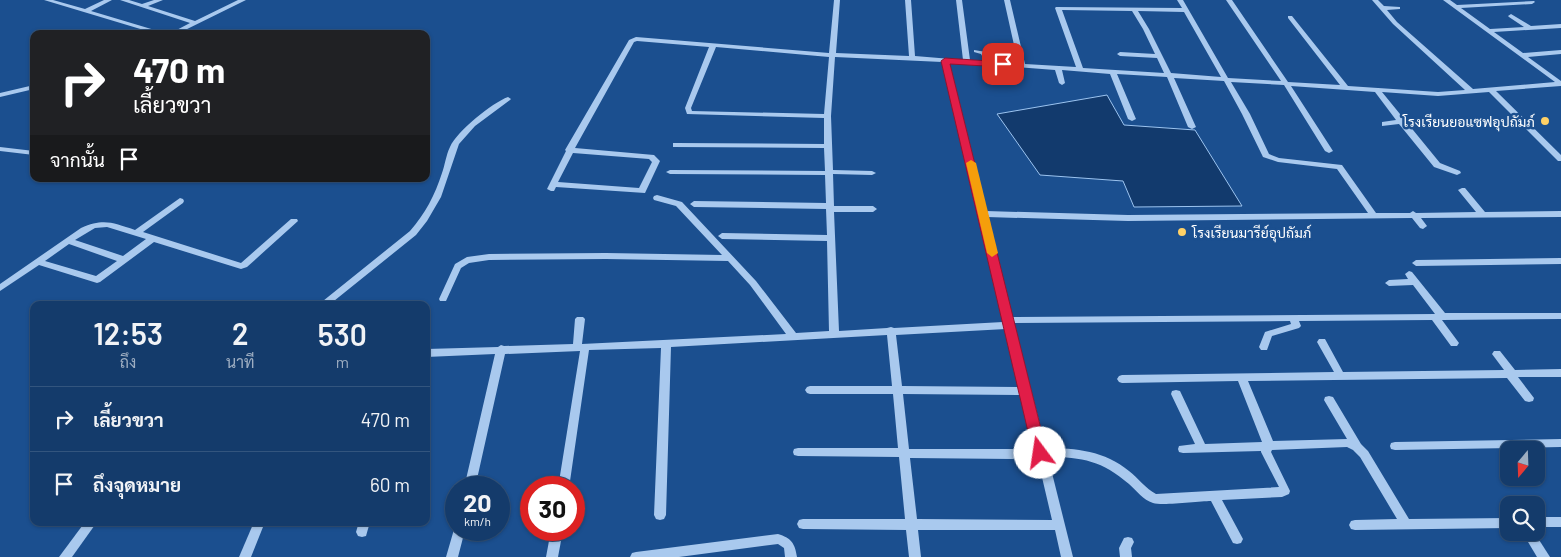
<!DOCTYPE html>
<html lang="th">
<meta charset="utf-8">
<style>
:root{--surface:#143b6b;--page:#1d4271;--text:#f1f3f6;--muted:#9dadc1;--line:#33557e}
body{margin:0;font-family:Barlow,Sarabun,sans-serif;background:var(--page);color:var(--text);height:100vh;display:flex;flex-direction:column;font-size:19px;white-space:nowrap}
*{box-sizing:border-box;margin:0}
p{font-size:16px;color:var(--muted)}
.icon{flex:none;width:28px;height:28px;fill:none;stroke:currentColor;stroke-width:2;stroke-linecap:round;stroke-linejoin:round}
.map{position:relative;flex:1;overflow:hidden}
.sheet{position:absolute;left:30px;top:301px;width:400px;height:225px;display:flex;flex-direction:column;background:var(--surface);border-radius:10px;box-shadow:0 1px 4px #0004,0 0 0 1px var(--line)}
.sheet>*{flex:none}
.banner{position:absolute;left:30px;top:30px;width:400px;height:152px;border-radius:10px;box-shadow:0 1px 4px #0004,0 0 0 1px var(--line);background:#202124;color:#fff;overflow:hidden}
.needle{width:32px;rotate:199deg}
.buttons{position:absolute;left:1500px;top:441px;display:grid;gap:10px}
.buttons a{display:grid;place-items:center;width:45px;height:45px;border-radius:10px;background:var(--surface);box-shadow:0 1px 4px #0004,0 0 0 1px var(--line);font-size:25px}
.speed{position:absolute;left:445px;top:476px;display:flex;gap:10px;font-size:25px;font-weight:700;text-align:center}
.speed>*{display:grid;place-content:center;width:65px;height:65px;border-radius:50%;background:var(--surface);box-shadow:0 1px 4px #0004,0 0 0 1px var(--line);line-height:1}
.speed small{font-size:12px;font-weight:400}
.speed .limit{border:8px solid #d22;background:#fff;color:#111}
.pin{position:absolute;display:grid;place-items:center;width:42px;height:42px;color:#fff;margin:-21px;border-radius:10px;box-shadow:0 2px 8px #0006}
.me{position:absolute;width:55px;margin:-28px;rotate:346deg;stroke-linejoin:round;filter:drop-shadow(0 0 4px #0008)}
.turn{display:flex;align-items:center;gap:18px;height:105px;padding:0 20px;font-size:22px}
.turn .icon{width:65px;height:65px;stroke-width:2.5}
.turn b{display:block;font-size:35px;line-height:42px}
.then{display:flex;align-items:center;height:48px;padding:0 20px;background:#0003;gap:10px;font-size:19px}
.eta{display:flex;justify-content:space-evenly;align-items:center;height:85px;text-align:center}
.eta b{font-size:30px;font-weight:600;line-height:35px}
ul{padding:0;list-style:none}
li{display:flex;align-items:center;gap:15px;height:65px;padding:0 20px;border-top:1px solid var(--line)}
li div{flex:1}
li b{display:block;font-size:19px}
li em{font-style:normal}
.map>svg:first-child{display:block}
.water{fill:#123a6d;stroke:#9cc4f0}
.lines{fill:none;stroke-linecap:round;stroke-linejoin:round}
.minor{fill:#a9c9ee;fill-rule:evenodd}
.route{fill:#e11d48;stroke:#92132f}
.slow{fill:#f59e0b}
.poi-dot{fill:#ffd166;stroke:#1b4f8f;stroke-width:2}
.labels{text-anchor:middle;dominant-baseline:central;stroke-width:5;stroke-linejoin:round;paint-order:stroke}
.poi-label{font-size:14px;fill:#fff;stroke:#1b4f8f;text-anchor:end}
</style>
<div class="map">
<svg width="1561" height="557" viewBox="0 0 1561 557">
<rect width="100%" height="100%" fill="#1b4f8f"/>
<path class="water" d="M1107 95 1124 125 1195 130 1242 206 1134 207 1123 181 1040 175 997 114Z"/>
<g class="lines">
<g class="minor">
<path d="M44 0H53L85 9 104 0H112L91 11 168 34H157Z"/>
<path d="M120 0H129L142 4 154 0H163L148 6 195 21 238 0H246L177 34H169L190 23Z"/>
<path d="M834 0H840L836 53 909 56 905 0H911L915 56 963 60 956 0H962L970 60 985 61 981 54 974 52V50L986 52 991 61 1018 63 1004 0H1010L1025 64 1076 67 1055 8 1056 7 1182 8 1177 0H1183L1228 78 1281 81 1226 0H1232L1288 82 1340 85 1288 18V16H1292L1348 86 1438 92 1465 90 1393 24 1372 0H1378L1384 6 1400 7V9L1387 10 1397 22 1473 89 1555 82 1443 0H1450L1457 5 1534 1 1535 2 1532 4 1461 8 1490 29 1524 27 1509 17 1508 16 1511 14 1531 26 1561 24V28L1494 32 1523 53 1561 50V54L1528 57 1561 81V86L1496 91 1561 155V161H1558L1489 92 1438 96 1382 92 1440 163 1460 171 1461 173 1457 175 1434 167 1399 124 1382 126V122L1396 120 1375 92 1291 86 1333 151 1329 153 1325 151 1284 85 1231 82 1250 114 1269 154 1279 158 1342 165 1376 213H1410L1413 211 1416 213 1476 212 1458 190 1462 188H1465L1485 212 1561 211V217L1421 218 1427 226 1423 229 1420 228 1412 218 1128 221 987 217 1012 317 1435 314 1413 285 1389 286 1385 283 1389 280 1408 279 1405 274 1409 271 1412 272 1445 313H1561V319L1442 320 1459 343 1457 346H1451L1432 320 1299 321 1301 326 1299 328 1272 336 1267 350H1261L1259 347 1265 332 1291 324 1290 321 1014 323 1046 448C1076 448 1105 451 1129 471 1138 478 1146 489 1156 494L1279 487 1261 452V451L1183 453 1179 452 1178 449 1179 446 1195 444 1171 394 1172 391 1176 390 1180 391 1205 444 1262 442 1238 381 1122 383 1119 382 1117 379 1119 376 1122 375 1334 372 1317 342 1319 339H1325L1343 372 1504 370 1492 354 1494 351H1500L1515 370 1561 369V377H1518L1534 398 1533 401 1529 402 1525 401 1507 378 1248 381 1273 441 1347 439 1324 400 1325 397 1329 396 1333 397 1361 444 1368 451 1409 519 1509 518V528L1355 530 1351 529 1349 525 1351 521 1355 520 1397 519 1360 457 1353 450 1347 447 1272 450 1271 452 1290 491 1289 494 1282 497 1222 500 1243 539 1241 543 1237 544 1233 543 1211 501C1198 501 1163 506 1153 503 1143 500 1137 491 1129 484 1102 461 1083 457 1048 457L1073 557H1061L1055 530H918L921 557H909L906 530 803 529 799 528 797 524 799 520 803 519H905L899 457 798 456 794 455 793 452 794 449 798 448H898L893 394H810L807 393 805 390 807 387 810 386H892L887 335 671 347 666 515 664 519 660 520 656 519 654 515 661 348 589 350 569 488H558L580 351 505 354 475 488H464L495 354 426 357V349L498 347 501 345 504 346 573 344 575 319 577 317H583L585 319 582 344 786 334 750 285 728 261 606 259 489 260 469 263 461 268 446 301H440L439 299 455 264 467 257 489 254 606 253 722 255 676 206 654 200 653 198 654 196 657 195 682 202 756 281 796 333 829 331 827 241 722 239 718 236 722 233 827 235 826 209 694 207 690 204 694 201 826 203 825 175 670 174 666 172 670 170 825 171 824 148 673 147V143H676L824 144V118L687 114 685 108 709 47 637 41 634 42 575 148 654 155 660 161 645 193 556 187 554 191H551L547 189 566 151 565 150 629 40 636 37 829 53ZM1062 10 1132 11 1143 29 1155 54 1120 52 1117 54 1120 56 1157 58 1164 73 1083 68ZM1138 11 1184 12 1221 77 1171 73 1149 29ZM716 47 829 57 824 114 692 111 691 108ZM835 57 942 62 1003 322 894 328 891 327 887 328 839 331 834 212H873L877 209 873 206H834L833 174 872 175 876 173 872 171 833 170 831 116ZM949 62 1055 70 1059 83 1062 85 1065 83 1062 70 1110 74 1128 119 1132 121 1136 119 1117 74 1167 77 1188 127 1192 129 1196 127 1174 78 1224 81 1242 114 1263 157 1278 162 1337 169 1368 213 1128 215 986 211ZM573 153 649 159 652 162 639 188 558 182ZM1006 329 1020 387 902 386 896 335ZM903 394 1022 395 1036 451 1035 453 1037 456 1052 520 917 519 910 458 1013 459 1017 457 1018 454 1017 451 1013 449H909Z"/>
<path d="M34 85V89L0 97V93Z"/>
<path d="M508 97 511 99 510 100 475 126 459 144 441 197 427 221 416 235 329 305H318L410 231C425 214 435 195 442 173 445 165 446 155 450 147 457 131 492 103 508 97Z"/>
<path d="M0 147 34 151V155L0 151Z"/>
<path d="M180 198 183 199 184 201 183 203 143 232 241 263 291 219H297L298 221 247 267 241 269 154 242 100 282 97 283 39 265 0 291V284L81 228C104 218 113 223 135 230ZM107 227 146 239 123 256 75 240 95 228ZM69 244 117 261 96 276 45 261Z"/>
<path d="M1561 258V264L1416 266 1412 263 1416 260Z"/>
<path d="M1561 439V447L1395 450 1391 449 1390 446 1391 443 1395 442Z"/>
<rect x="1536" y="517" width="25" height="10"/>
<path d="M85 522H97L72 557H59Z"/>
<path d="M254 522H265L251 557H239Z"/>
<path d="M359 522H370L366 536 362 537 358 536 356 532Z"/>
<path d="M455 526H456V530H465L458 557H446Z"/>
<path d="M551 530H563L558 557H546Z"/>
<path d="M1522 532H1534L1550 557H1537Z"/>
<path d="M778 534C791 538 795 543 797 557H785L784 548 778 544 679 557H630L632 553 636 552Z"/>
<path d="M1128 537 1132 538 1134 542 1131 548 1132 557H1120L1119 548 1124 538Z"/>
</g>
</g>
<path class="route" d="M945 58 1003 62 1007 64 1003 67 950 64 1047 453 1045 457H1035L1033 453 941 61Z"/>
<path class="slow" d="M971 160 976 163 998 253 992 257 987 253 966 163Z"/>
<g class="poi-dot">
<circle cx="1545" cy="121" r="5"/>
<circle cx="1182" cy="232" r="5"/>
</g>
<g class="labels">
<g class="poi-label">
<text x="1535" y="121">โรงเรียนยอแซฟอุปถัมภ์</text>
<text x="1192" y="232" text-anchor="start">โรงเรียนมารีย์อุปถัมภ์</text>
</g>
</g>
</svg>
<div class="buttons">
<a><svg class="needle" viewBox="-14 -14 28 28"><path d="M0-13l5 13h-10z" fill="#e53935"/><path d="M0 13l5-13h-10z" fill="#9dadc1"/></svg></a>
<a><svg class="icon" aria-label="search" viewBox="0 0 24 24"><circle cx="10" cy="10" r="6"/><path d="M15 15l6 6"/></svg></a>
</div>
<div class="speed"><div>20<small>km/h</small></div><div class="limit">30</div></div>
<div class="pin" style="left:1003px;top:64px;background:#d93025"><svg class="icon" aria-label="arrive" viewBox="0 0 24 24"><path d="M6 21V4h12l-3 4 3 4H6"/></svg></div>
<svg class="me" style="left:1040px;top:453px" viewBox="-20 -20 40 40"><circle r="19" fill="#fff"/><path d="M0-13L10 11 0 6-10 11z" fill="#e11d48"/></svg>
<div class="banner">
<div class="turn"><svg class="icon" aria-label="right" viewBox="0 0 24 24"><path d="M7 20v-9h11M14 6l5 5-5 5"/></svg><div><b>470 m</b>เลี้ยวขวา</div></div>
<div class="then">จากนั้น<svg class="icon" aria-label="arrive" viewBox="0 0 24 24"><path d="M6 21V4h12l-3 4 3 4H6"/></svg></div>
</div>
<section class="sheet">
<div class="eta">
<div><b>12:53</b><p>ถึง</p></div>
<div><b>2</b><p>นาที</p></div>
<div><b>530</b><p>m</p></div>
</div>
<ul>
<li><svg class="icon" aria-label="right" viewBox="0 0 24 24"><path d="M7 20v-9h11M14 6l5 5-5 5"/></svg><div><b>เลี้ยวขวา</b></div><em>470 m</em></li>
<li><svg class="icon" aria-label="arrive" viewBox="0 0 24 24"><path d="M6 21V4h12l-3 4 3 4H6"/></svg><div><b>ถึงจุดหมาย</b></div><em>60 m</em></li>
</ul>
</section>
</div>
